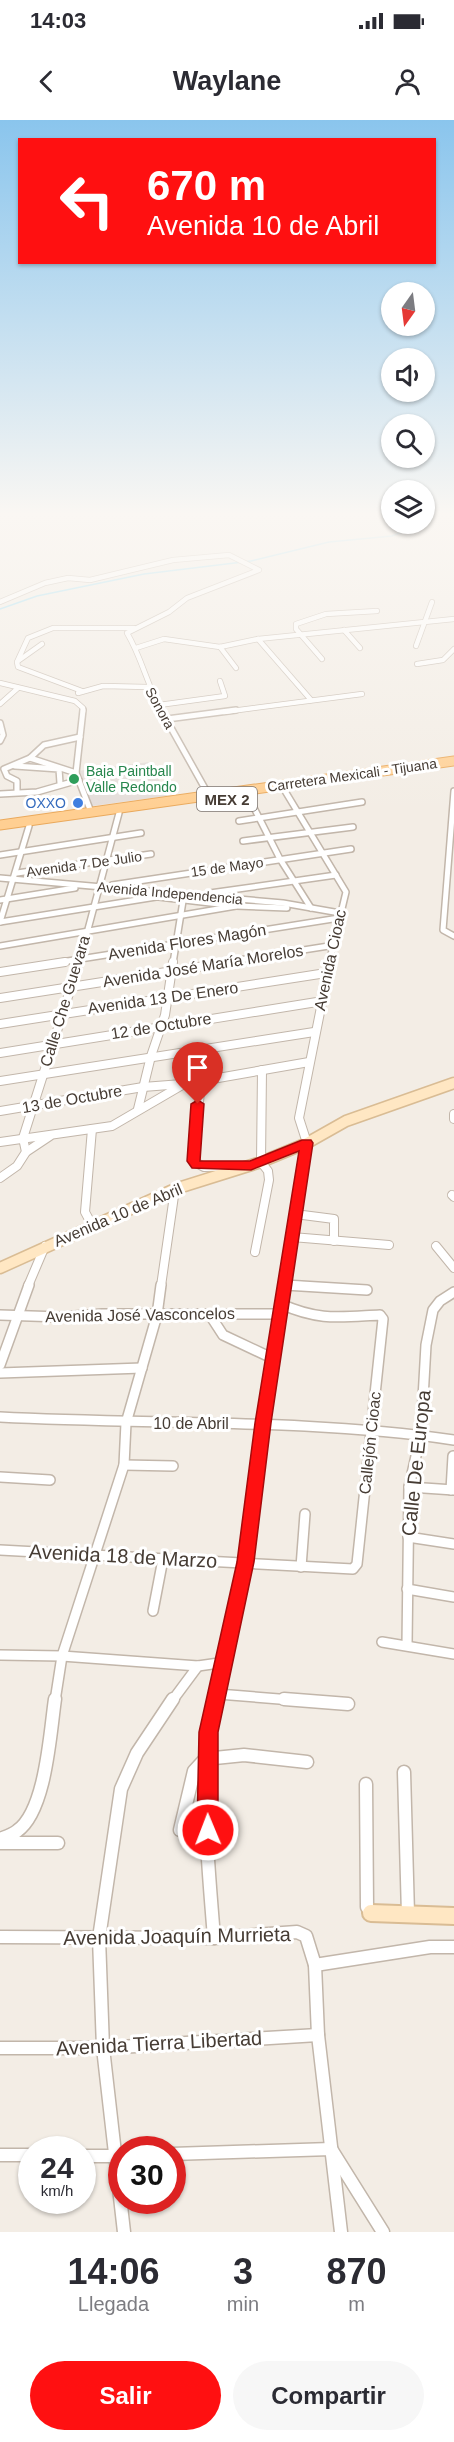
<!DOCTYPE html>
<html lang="es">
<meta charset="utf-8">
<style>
:root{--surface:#fff;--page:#f7f7f7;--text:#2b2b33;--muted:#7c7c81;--accent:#ff1011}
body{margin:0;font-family:Arial,sans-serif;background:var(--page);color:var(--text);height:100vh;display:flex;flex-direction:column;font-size:22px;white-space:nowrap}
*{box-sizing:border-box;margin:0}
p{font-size:20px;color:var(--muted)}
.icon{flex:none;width:33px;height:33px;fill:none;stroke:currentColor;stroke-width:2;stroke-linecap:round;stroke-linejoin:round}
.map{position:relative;height:2112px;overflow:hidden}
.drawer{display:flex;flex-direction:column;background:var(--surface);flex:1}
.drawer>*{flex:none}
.banner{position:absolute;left:18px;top:18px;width:418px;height:126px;border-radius:0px;box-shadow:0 2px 4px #0004;background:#ff1011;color:#fff;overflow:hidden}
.needle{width:39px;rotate:194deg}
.fabs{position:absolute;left:381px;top:162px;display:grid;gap:12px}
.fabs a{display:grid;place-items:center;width:54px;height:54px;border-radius:50%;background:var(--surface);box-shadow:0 2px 4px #0004;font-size:30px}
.speed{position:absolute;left:18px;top:2016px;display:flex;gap:12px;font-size:30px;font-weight:700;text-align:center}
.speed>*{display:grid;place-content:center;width:78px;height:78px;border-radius:50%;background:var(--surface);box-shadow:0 2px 4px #0004;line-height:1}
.speed small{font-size:15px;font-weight:400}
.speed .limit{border:9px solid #d22;background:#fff;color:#111}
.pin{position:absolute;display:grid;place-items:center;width:51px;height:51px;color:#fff;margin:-62px -26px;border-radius:50% 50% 50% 0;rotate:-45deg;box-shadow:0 0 6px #0007}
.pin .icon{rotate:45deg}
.me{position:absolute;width:66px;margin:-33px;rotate:359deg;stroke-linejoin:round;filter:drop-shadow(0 0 4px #0008)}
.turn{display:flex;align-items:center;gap:21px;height:126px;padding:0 30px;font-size:27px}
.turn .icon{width:78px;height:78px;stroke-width:2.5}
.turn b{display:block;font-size:42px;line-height:51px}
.eta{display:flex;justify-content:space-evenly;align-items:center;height:102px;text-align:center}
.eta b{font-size:36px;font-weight:600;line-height:42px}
.action{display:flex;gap:12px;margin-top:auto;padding:12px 30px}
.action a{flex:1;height:69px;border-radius:36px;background:var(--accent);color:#fff;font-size:24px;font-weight:600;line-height:69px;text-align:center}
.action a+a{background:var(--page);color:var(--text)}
.status{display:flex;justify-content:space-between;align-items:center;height:42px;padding:0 30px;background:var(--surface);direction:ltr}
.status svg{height:16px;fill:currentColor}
header{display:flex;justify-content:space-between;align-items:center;height:78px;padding:0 30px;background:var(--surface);font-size:27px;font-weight:600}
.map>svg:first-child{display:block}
.industrial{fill:#e5deda}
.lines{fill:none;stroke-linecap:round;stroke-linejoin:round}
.stream{stroke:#9ddef4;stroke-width:1.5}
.street-far4-casing{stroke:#c2b6aa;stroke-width:6}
.street-far3-casing{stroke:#c2b6aa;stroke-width:8}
.street-far2-casing{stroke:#c2b6aa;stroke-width:10}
.street-far1-casing{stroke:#c2b6aa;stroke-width:12}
.street-casing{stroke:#c2b6aa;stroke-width:15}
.secondary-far1-casing{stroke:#d9bc94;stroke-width:13}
.secondary-casing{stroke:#d9bc94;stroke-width:20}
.primary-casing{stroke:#eaa95c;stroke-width:11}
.street-far4{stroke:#fff;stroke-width:4.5}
.street-far3{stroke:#fff;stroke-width:5}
.street-far2{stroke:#fff;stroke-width:8}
.street-far1{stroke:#fff;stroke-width:9}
.street{stroke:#fff;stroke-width:12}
.secondary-far1{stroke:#ffe7c3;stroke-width:10}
.secondary{stroke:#ffe7c3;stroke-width:16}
.primary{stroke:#ffcf92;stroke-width:9}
.route{fill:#ff1011;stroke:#a60a0b;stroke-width:1.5}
.leisure-dot{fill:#2e9e5b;stroke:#fff;stroke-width:2}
.shop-dot{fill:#3f7fe0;stroke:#fff;stroke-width:2}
.labels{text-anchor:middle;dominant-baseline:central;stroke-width:6;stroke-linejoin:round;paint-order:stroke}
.far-street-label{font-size:14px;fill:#463c34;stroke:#fff}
.far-leisure-label{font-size:14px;fill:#27864d;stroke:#fff;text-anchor:start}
.far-shop-label{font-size:14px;fill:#366cbe;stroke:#fff;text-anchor:end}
.shield{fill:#fff;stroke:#7e7671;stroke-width:1.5}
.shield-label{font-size:15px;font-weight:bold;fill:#463c34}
.street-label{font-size:16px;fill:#463c34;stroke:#fff}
.near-street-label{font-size:20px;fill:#463c34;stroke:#fff}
</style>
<div class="status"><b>14:03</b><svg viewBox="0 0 49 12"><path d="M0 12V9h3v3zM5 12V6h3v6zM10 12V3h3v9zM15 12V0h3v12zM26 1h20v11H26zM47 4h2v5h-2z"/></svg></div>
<header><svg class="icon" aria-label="back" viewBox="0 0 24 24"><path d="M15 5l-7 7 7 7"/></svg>Waylane<svg class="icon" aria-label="person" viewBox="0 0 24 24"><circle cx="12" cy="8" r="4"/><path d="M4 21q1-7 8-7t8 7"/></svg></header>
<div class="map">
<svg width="454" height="2112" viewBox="0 0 454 2112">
<rect width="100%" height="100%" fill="#f3ede5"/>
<path class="industrial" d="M150 642 167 676 92 686 77 651Z"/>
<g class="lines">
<g class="stream">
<path d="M424 401 433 395"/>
<path d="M0 489 37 476 144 454 251 441 329 422 392 416 421 404"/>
</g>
<g class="street-far4-casing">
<g id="street-far4">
<path d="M0 482 45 463 68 458 90 460 173 440 229 435 259 450 187 478 169 492 127 513C142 538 147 565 162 592"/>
<path d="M344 510 360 528"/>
<path d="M258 519 311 580"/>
<path d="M416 526 432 482"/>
<path d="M220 527 236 548"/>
<path d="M136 528 164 519 220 527 258 519 454 499"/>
<path d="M322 539 296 509V504L326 494 377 491"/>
<path d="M18 541 42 524"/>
<path d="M417 544 443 540 454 529"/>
<path d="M0 563 75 581 83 588V592"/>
<path d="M82 571 18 547 17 542 28 518 53 508H134"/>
<path d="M78 573 103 566 148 567"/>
<path d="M0 584 18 568"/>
<path d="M159 585 225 576 220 561"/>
<path d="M224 592 362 574"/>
</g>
</g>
<g class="street-far3-casing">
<g id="street-far3">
<path d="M83 590 76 653 91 692"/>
<path d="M161 590 212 681"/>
<path d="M167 599 236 590"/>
<path d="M0 603 3 615 0 621"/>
<path d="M30 638 76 653"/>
<path d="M15 646 59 649 60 663"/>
<path d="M285 671 346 772 329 843"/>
<path d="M454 671 443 810 454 816"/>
<path d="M17 672V661L7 656 4 649 30 638 44 625 80 617"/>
<path d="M0 674 37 672 79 660"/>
<path d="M248 676 280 739 311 788"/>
<path d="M239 701 362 682"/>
<path d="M243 721 353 707"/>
<path d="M0 735 141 713"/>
<path d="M17 753 151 734"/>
<path d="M0 758 283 783 340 793"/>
<path d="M112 765 351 729"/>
<path d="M210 773 336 755"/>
<path d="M150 776 236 786 287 788"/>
<path d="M0 780 75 768"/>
<path d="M0 802 156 777"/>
<path d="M0 802 29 706"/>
<path d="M0 826 236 786"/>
<path d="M55 843 339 798"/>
<path d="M79 843 119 693"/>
<path d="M173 843 183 781"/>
<path d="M220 843 335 825"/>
</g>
</g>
<g class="street-far2-casing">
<g id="street-far2">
<path d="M0 852 65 842"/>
<path d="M0 878 230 842"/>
<path d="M0 904 326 853"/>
<path d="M0 933 323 881"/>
<path d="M0 961 314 912"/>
<path d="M201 962 193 1041 204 1047 241 1046"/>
<path d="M138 989 151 936 165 895 173 842"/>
<path d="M0 991 143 967 182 964"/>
<path d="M454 994V999"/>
<path d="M92 1009 85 1092 92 1105"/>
<path d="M0 1022 112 1006 184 964 309 942"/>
<path d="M26 1032 50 1016"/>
<path d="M0 1058 17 1046 26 1032 23 1018 79 842"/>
<path d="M452 1075 454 1077"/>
<path d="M295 1094 334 1099V1121"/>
<path d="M292 1117 389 1125"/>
<path d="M436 1126 454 1148"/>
<path d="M255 1132 269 1060 268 1051 261 1042 262 950"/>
<path d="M285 1165 303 1166"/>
<path d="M28 1166 45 1126"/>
<path d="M161 1166 175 1069"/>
<path d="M285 1166 307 1023 299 998 330 842"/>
</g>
</g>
<g class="street-far1-casing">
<g id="street-far1">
<path d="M285 1165 367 1170"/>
<path d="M0 1195 61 1197 102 1194H279"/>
<path d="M210 1195 223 1215 274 1239"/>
<path d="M0 1245 29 1165"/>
<path d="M0 1253 142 1248"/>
<path d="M0 1297C151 1305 304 1298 454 1320"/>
<path d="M124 1345 173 1346"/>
<path d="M0 1357 50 1360"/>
<path d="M409 1367 454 1370"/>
<path d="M451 1370 453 1336"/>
<path d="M408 1417 454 1424"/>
<path d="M0 1430 353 1449 357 1444 383 1199 380 1195C339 1197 319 1201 281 1184"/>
<path d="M301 1447 305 1394"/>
<path d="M407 1469 454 1477"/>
<path d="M153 1491 163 1439"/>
<path d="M382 1522 454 1534"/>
<path d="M407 1525 409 1367 421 1314 426 1225 433 1190 440 1181 454 1172"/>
<path d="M0 1535 62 1536 198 1546 226 1542"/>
<path d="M218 1574 304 1581"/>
<path d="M55 1581 62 1536 124 1345 126 1303 157 1195 161 1165"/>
<path d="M172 1581 198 1546"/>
<path d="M215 1581 246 1442 263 1303 285 1165"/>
</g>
</g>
<g class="street-casing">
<g id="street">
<path d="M284 1579 348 1584"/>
<path d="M404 1652 408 1794"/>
<path d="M366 1664 367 1787 371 1793"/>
<path d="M180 1710 194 1651 205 1639 244 1635 307 1642"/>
<path d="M0 1719C5 1717 12 1715 17 1711 46 1691 50 1613 55 1579"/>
<path d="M0 1723H58"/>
<path d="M0 1817 214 1818 297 1812 306 1816 315 1845 318 1915 341 2112"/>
<path d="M214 1818C208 1739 198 1657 215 1579"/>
<path d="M315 1845 430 1827H454"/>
<path d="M0 1928H103L318 1915"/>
<path d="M172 2034 331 2029 383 2112"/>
<path d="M0 2035H32"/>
<path d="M82 2036H120"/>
<path d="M124 2112 103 1928 99 1818 121 1669 137 1633 173 1579"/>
</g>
</g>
<g class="secondary-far1-casing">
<path id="secondary-far1" d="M0 1148 175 1069 261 1042 307 1023 346 1001 454 963"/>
</g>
<g class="secondary-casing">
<path id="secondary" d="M371 1793 454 1796"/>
</g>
<g class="primary-casing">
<path id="primary" d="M0 705 454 641"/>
</g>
<use href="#street-far4" class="street-far4"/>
<use href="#street-far3" class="street-far3"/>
<use href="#street-far2" class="street-far2"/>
<use href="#street-far1" class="street-far1"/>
<use href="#street" class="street"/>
<use href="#secondary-far1" class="secondary-far1"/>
<use href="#secondary" class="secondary"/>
<use href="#primary" class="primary"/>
</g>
<linearGradient id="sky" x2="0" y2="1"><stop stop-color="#8ac5ed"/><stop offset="0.57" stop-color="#faf7f3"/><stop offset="1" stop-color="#faf7f3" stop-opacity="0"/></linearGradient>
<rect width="454" height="691" fill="url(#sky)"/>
<path class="route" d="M198 980 204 984 200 1041H250L302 1020H311L313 1023 271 1303 254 1442 218 1612V1710L215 1717 208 1720 200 1717 197 1710 199 1612 237 1442 255 1303 299 1031 251 1050 192 1048 187 1041 191 984Z"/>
<circle class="leisure-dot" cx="74" cy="659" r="6"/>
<circle class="shop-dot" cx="78" cy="683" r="6"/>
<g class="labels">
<g class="far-street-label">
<text transform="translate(160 588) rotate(61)">Sonora</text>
<text transform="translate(352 655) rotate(-8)">Carretera Mexicali - Tijuana</text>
<text transform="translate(84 744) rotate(-8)">Avenida 7 De Julio</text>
<text transform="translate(227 747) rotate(-8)">15 de Mayo</text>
<text transform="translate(170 773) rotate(5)">Avenida Independencia</text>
</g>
<g class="far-leisure-label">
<text x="86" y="651">Baja Paintball<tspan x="86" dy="16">Valle Redondo</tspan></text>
</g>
<g class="far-shop-label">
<text x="66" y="683">OXXO</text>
</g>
<rect class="shield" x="197" y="667" width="60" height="24" rx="4.5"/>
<g class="shield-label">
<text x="227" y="679">MEX 2</text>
</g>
<g class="street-label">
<text transform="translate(187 822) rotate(-9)">Avenida Flores Magón</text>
<text transform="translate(330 840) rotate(-78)">Avenida Cioac</text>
<text transform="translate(203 846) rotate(-9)">Avenida José María Morelos</text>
<text transform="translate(163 878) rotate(-8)">Avenida 13 De Enero</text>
<text transform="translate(65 881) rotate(-73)">Calle Che Guevara</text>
<text transform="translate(161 906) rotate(-9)">12 de Octubre</text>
<text transform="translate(72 979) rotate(-10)">13 de Octubre</text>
<text transform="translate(118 1095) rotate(-23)">Avenida 10 de Abril</text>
<text transform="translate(140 1195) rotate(-1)">Avenida José Vasconcelos</text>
<text x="191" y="1303">10 de Abril</text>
<text transform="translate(370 1323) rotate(-84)">Callejón Cioac</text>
</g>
<g class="near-street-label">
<text transform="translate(416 1343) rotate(-84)">Calle De Europa</text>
<text transform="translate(123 1436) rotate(3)">Avenida 18 de Marzo</text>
<text transform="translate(177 1816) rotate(-1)">Avenida Joaquín Murrieta</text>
<text transform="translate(159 1923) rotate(-3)">Avenida Tierra Libertad</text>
</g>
</g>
</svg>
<div class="fabs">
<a><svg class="needle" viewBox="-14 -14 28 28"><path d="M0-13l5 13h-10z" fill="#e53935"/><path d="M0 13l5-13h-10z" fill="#7c7c81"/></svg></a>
<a><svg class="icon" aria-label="sound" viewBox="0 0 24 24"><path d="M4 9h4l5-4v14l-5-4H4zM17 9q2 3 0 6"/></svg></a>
<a><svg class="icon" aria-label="search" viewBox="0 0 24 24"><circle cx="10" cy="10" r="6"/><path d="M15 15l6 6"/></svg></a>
<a><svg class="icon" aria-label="layers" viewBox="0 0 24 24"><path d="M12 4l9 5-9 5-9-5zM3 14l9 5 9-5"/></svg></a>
</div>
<div class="speed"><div>24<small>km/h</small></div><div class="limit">30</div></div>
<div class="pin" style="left:198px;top:984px;background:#d93025"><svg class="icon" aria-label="arrive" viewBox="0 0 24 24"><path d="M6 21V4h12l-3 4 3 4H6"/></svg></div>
<svg class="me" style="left:208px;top:1710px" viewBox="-20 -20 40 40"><circle r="17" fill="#ff1011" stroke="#fff" stroke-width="3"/><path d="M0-11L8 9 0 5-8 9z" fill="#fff"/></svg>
<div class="banner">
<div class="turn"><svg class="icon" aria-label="left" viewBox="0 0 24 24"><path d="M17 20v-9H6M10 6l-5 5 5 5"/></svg><div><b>670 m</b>Avenida 10 de Abril</div></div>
</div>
</div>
<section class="drawer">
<div class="eta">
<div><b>14:06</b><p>Llegada</p></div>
<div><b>3</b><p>min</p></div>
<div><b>870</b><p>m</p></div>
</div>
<div class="action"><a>Salir</a><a>Compartir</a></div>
</section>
